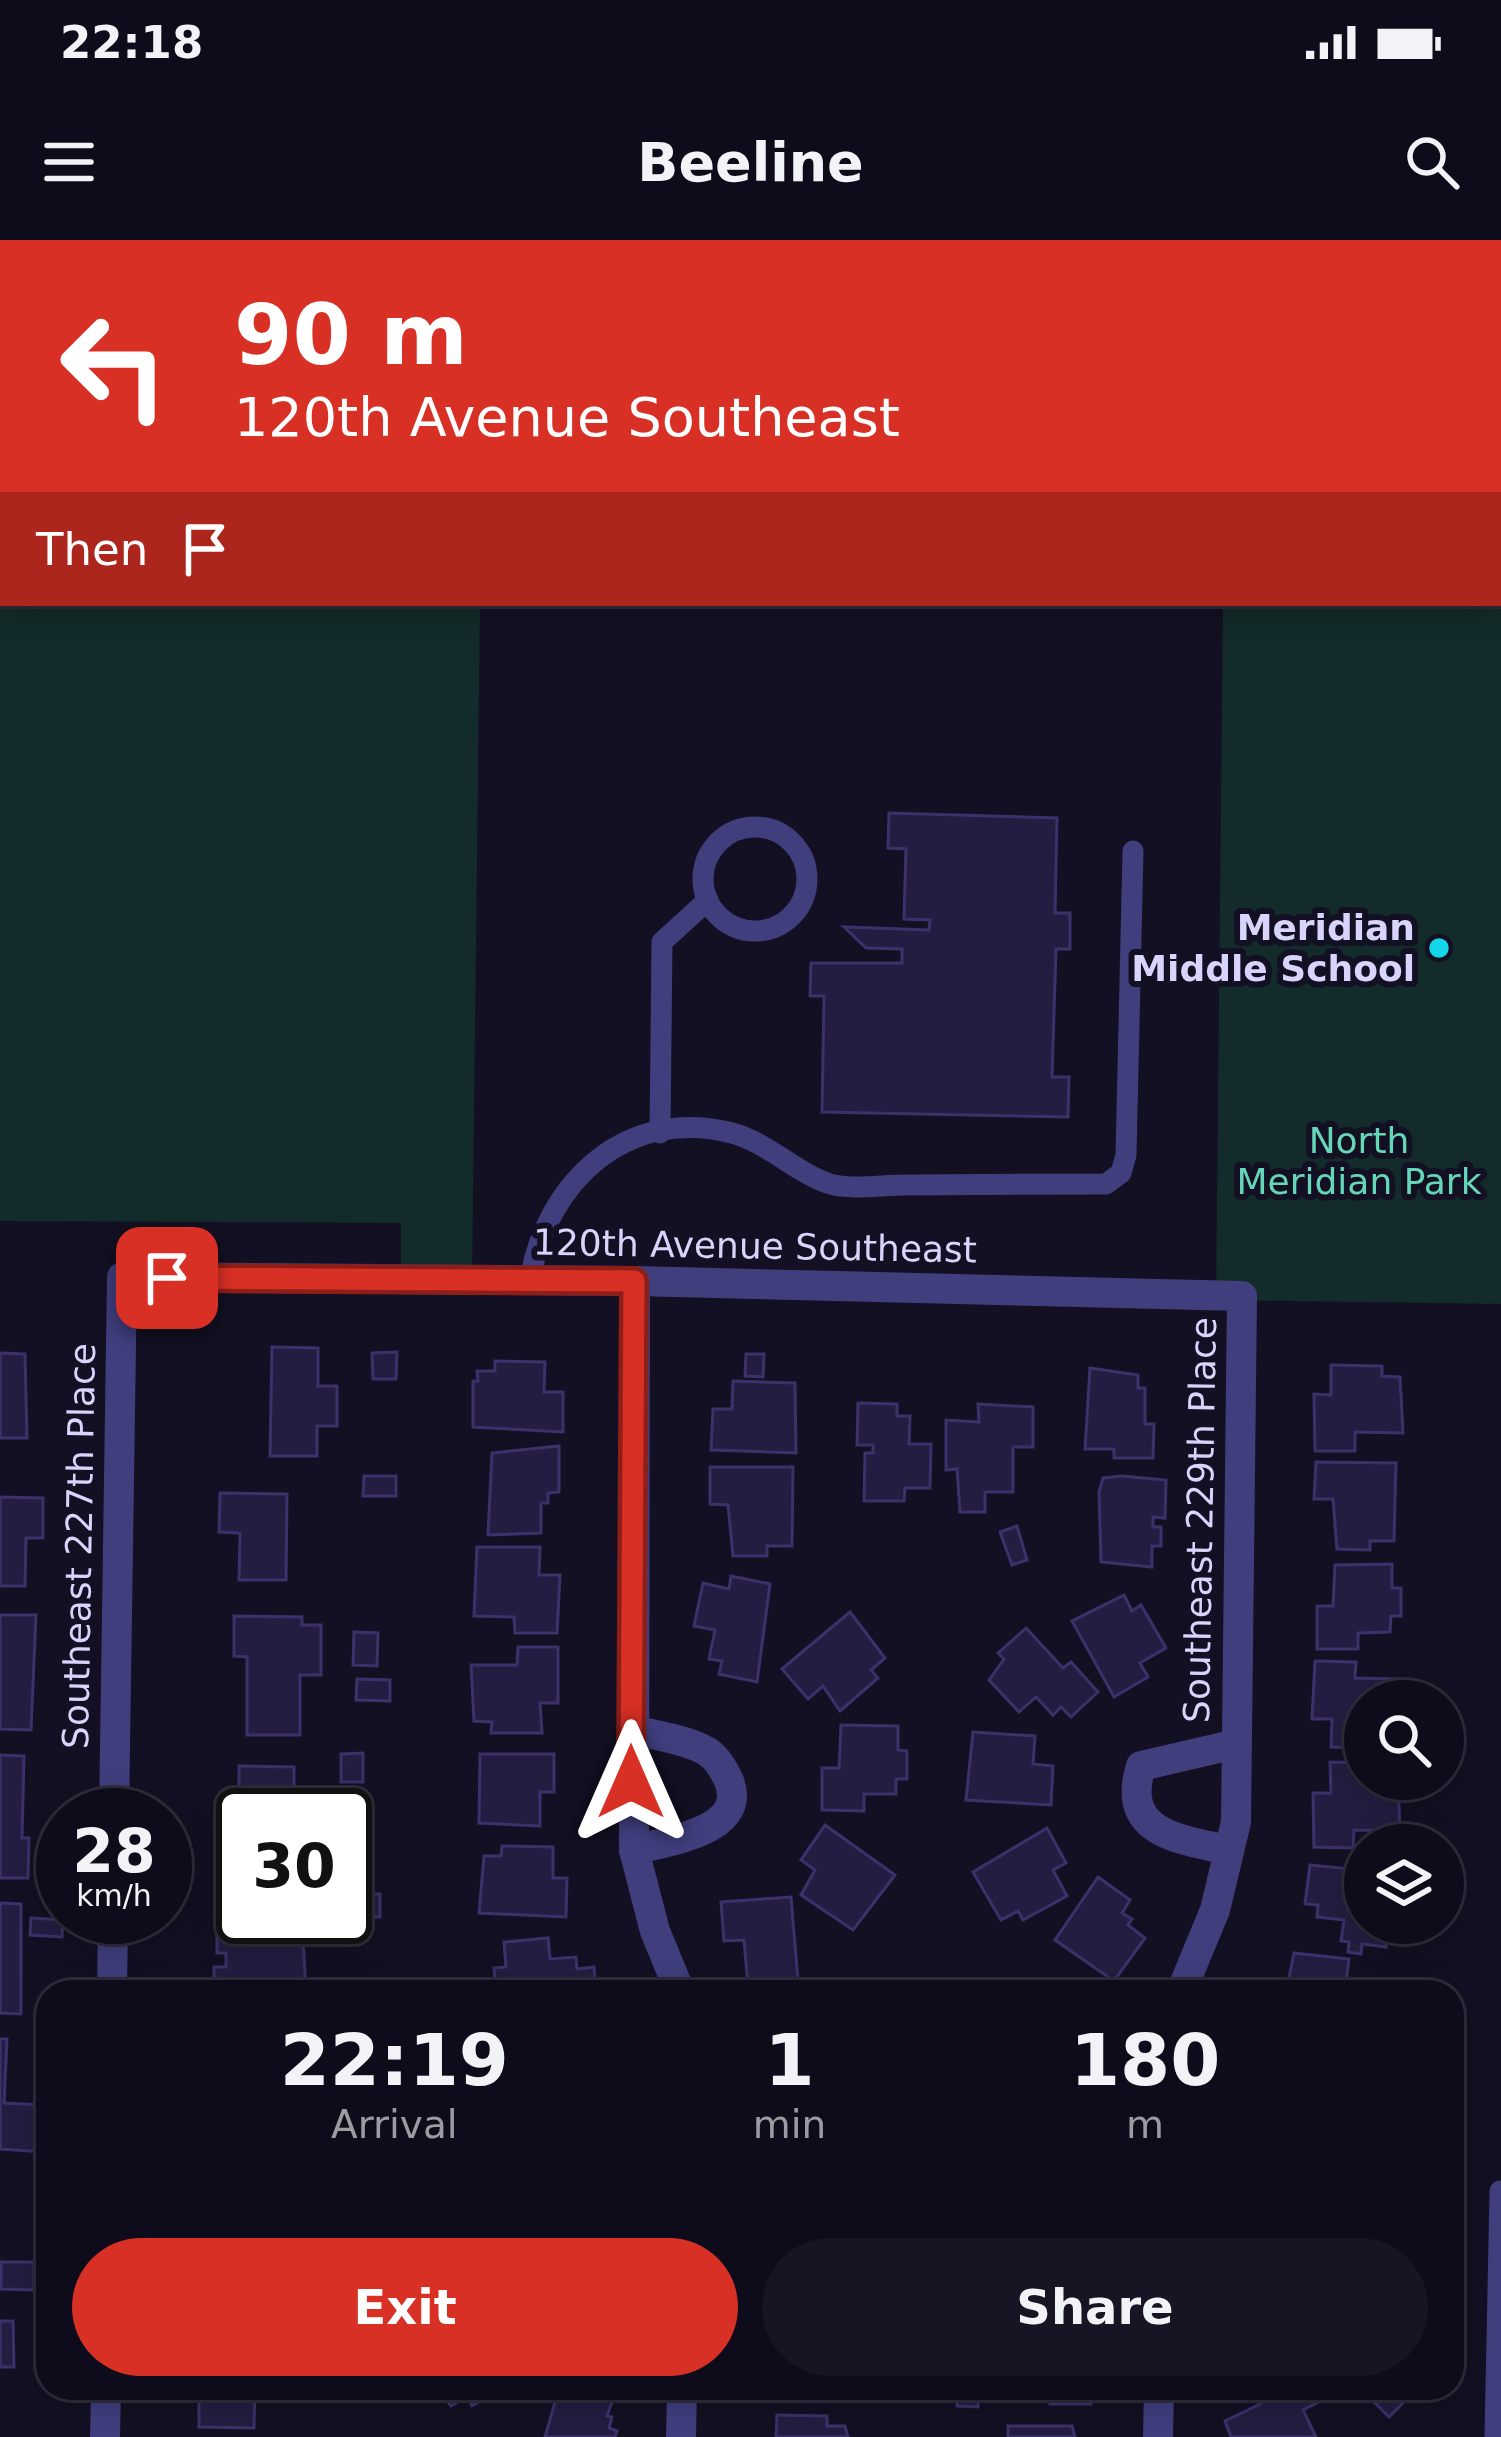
<!DOCTYPE html>
<style>
:root{--surface:#0e0c1a;--page:#171523;--text:#f1f3f6;--muted:#9b9ba2;--line:#2e2c39;--accent:#d93025}
body{margin:0;font-family:"DejaVu Sans",sans-serif;background:var(--page);color:var(--text);height:100vh;display:flex;flex-direction:column;font-size:45px;white-space:nowrap}
*{box-sizing:border-box;margin:0}
p{font-size:39px;color:var(--muted)}
.icon{flex:none;width:66px;height:66px;fill:none;stroke:currentColor;stroke-width:2;stroke-linecap:round;stroke-linejoin:round}
.map{position:relative;flex:1;overflow:hidden}
.side{position:absolute;left:36px;top:1740px;width:1428px;height:420px;display:flex;flex-direction:column;background:var(--surface);border-radius:36px;box-shadow:0 6px 30px #0003,0 0 0 3px var(--line)}
.side>*{flex:none}
.banner{position:absolute;left:0px;top:0px;width:1503px;height:366px;box-shadow:0 6px 30px #0003,0 0 0 3px var(--line);background:#d93025;color:#fff;overflow:hidden}
.buttons{position:absolute;left:1344px;top:1440px;display:grid;gap:24px}
.buttons a{display:grid;place-items:center;width:120px;height:120px;border-radius:50%;background:var(--surface);box-shadow:0 6px 30px #0003,0 0 0 3px var(--line);font-size:60px}
.speed{position:absolute;left:36px;top:1548px;display:flex;gap:24px;font-size:60px;font-weight:700;text-align:center}
.speed>*{display:grid;place-content:center;width:156px;height:156px;border-radius:50%;background:var(--surface);box-shadow:0 6px 30px #0003,0 0 0 3px var(--line);line-height:1}
.speed small{font-size:30px;font-weight:400}
.speed .limit{border:6px solid #111;border-radius:18px;background:#fff;color:#111}
.pin{position:absolute;display:grid;place-items:center;width:102px;height:102px;color:#fff;margin:-51px;border-radius:24px;box-shadow:0 6px 18px #0006}
.me{position:absolute;width:132px;margin:-66px;rotate:0deg;stroke-linejoin:round;filter:drop-shadow(0 0 9px #0008)}
.turn{display:flex;align-items:center;gap:42px;height:252px;padding:0 36px;font-size:54px}
.turn .icon{width:156px;height:156px;stroke-width:2.5}
.turn b{display:block;font-size:84px;line-height:102px}
.then{display:flex;align-items:center;height:114px;padding:0 36px;background:#0003;gap:24px;font-size:45px}
.eta{display:flex;justify-content:space-evenly;align-items:center;height:204px;text-align:center}
.eta b{font-size:72px;font-weight:700;line-height:84px}
.action{display:flex;gap:24px;margin-top:auto;padding:24px 36px}
.action a{flex:1;height:138px;border-radius:72px;background:var(--accent);color:#fff;font-size:48px;font-weight:700;line-height:138px;text-align:center}
.action a+a{background:var(--page);color:var(--text)}
.status{display:flex;justify-content:space-between;align-items:center;height:84px;padding:0 60px;background:var(--surface);direction:ltr}
.status svg{height:33px;fill:currentColor}
header{display:flex;justify-content:space-between;align-items:center;height:156px;padding:0 36px;background:var(--surface);font-size:54px;font-weight:700}
.map>svg:first-child{display:block}
.green{fill:#132b2a}
.building{fill:#241d41;stroke:#3c316b;stroke-width:3}
.lines{fill:none;stroke-linecap:round;stroke-linejoin:round}
.service{stroke:#403e7d;stroke-width:21}
.minor{stroke:#403e7d;stroke-width:30}
.route-casing{stroke:#8d1f18;stroke-width:30}
.route{stroke:#d93025;stroke-width:21}
.poi-dot{fill:#13d6e8;stroke:#121022;stroke-width:4.5}
.labels{text-anchor:middle;dominant-baseline:central;stroke-width:12;stroke-linejoin:round;paint-order:stroke}
.poi-label{font-size:36px;font-weight:bold;fill:#d8d4fc;stroke:#121022;text-anchor:end}
.park-label{font-size:36px;fill:#66d6b8;stroke:#121022}
.street-label{font-size:36px;fill:#d8d4fc;stroke:#121022}
</style>
<div class="status"><b>22:18</b><svg viewBox="0 0 49 12"><path d="M0 12V9h3v3zM5 12V6h3v6zM10 12V3h3v9zM15 12V0h3v12zM26 1h20v11H26zM47 4h2v5h-2z"/></svg></div>
<header><svg class="icon" aria-label="menu" viewBox="0 0 24 24"><path d="M4 6h16M4 12h16M4 18h16"/></svg>Beeline<svg class="icon" aria-label="search" viewBox="0 0 24 24"><circle cx="10" cy="10" r="6"/><path d="M15 15l6 6"/></svg></header>
<div class="map">
<svg width="1501" height="2197" viewBox="0 0 1501 2197">
<rect width="100%" height="100%" fill="#121022"/>
<path class="green" d="M0 0H1501V1064L1216 1060 1223 363H1500V3H3V363H480L472 1047 401 1046V983L0 981Z"/>
<g class="building">
<path d="M889 573 1057 578 1055 673H1070V709H1056L1052 837H1069L1068 877 822 872 824 756H810L811 723H902V709L866 708 844 687 929 690 930 680 904 679 906 609 888 608Z"/>
<path d="M272 1107 318 1108V1146H337V1186H317V1216H270Z"/>
<path d="M397 1112 396 1139H373L372 1113Z"/>
<path d="M0 1113 25 1114 27 1198H0Z"/>
<path d="M746 1114H764L763 1137 745 1136Z"/>
<path d="M495 1121 545 1122 544 1152H563V1192L473 1187V1141H478L477 1131H495Z"/>
<path d="M1331 1125 1382 1126V1136L1400 1137 1403 1193 1355 1192V1211H1315L1314 1154 1331 1155Z"/>
<path d="M1090 1128 1138 1135V1148H1145V1184H1154L1153 1218H1114V1209H1085Z"/>
<path d="M733 1141 795 1143 796 1213 711 1210 713 1169H732Z"/>
<path d="M858 1163 897 1164V1176H910L909 1204H931L930 1248H905L904 1261H864L865 1213H873V1205H857Z"/>
<path d="M978 1164 1033 1167V1207H1013V1252H985V1272H960L957 1229 946 1230V1180L979 1182Z"/>
<path d="M559 1206V1252L548 1253V1263H541V1293L488 1295 492 1213Z"/>
<path d="M1316 1222 1396 1223 1394 1301H1370V1310L1337 1309 1333 1259H1314Z"/>
<path d="M710 1227H793L792 1306H767V1316H733L728 1265 710 1264Z"/>
<path d="M364 1236H396V1256H363Z"/>
<path d="M1122 1236 1166 1240 1165 1278 1153 1277V1287H1161V1306H1152V1327L1101 1322 1099 1252 1103 1238Z"/>
<path d="M220 1253 287 1254 286 1340H239L240 1293 219 1292Z"/>
<path d="M0 1257 43 1258V1298H26L25 1346H0Z"/>
<path d="M1017 1286 1027 1320 1012 1325 1000 1292Z"/>
<path d="M477 1307H540L539 1335H560L557 1393H515L514 1377 474 1376Z"/>
<path d="M1392 1324V1348H1401V1376H1391L1390 1392 1358 1393V1409H1317V1366H1333L1335 1325Z"/>
<path d="M731 1336 770 1344 757 1442 719 1434 722 1421 709 1419 715 1390 694 1386 703 1343 729 1349Z"/>
<path d="M1124 1355 1132 1371 1141 1365 1166 1408 1140 1423 1148 1437 1114 1457 1072 1381Z"/>
<path d="M850 1372 885 1418 871 1430 878 1438 840 1471 823 1446 808 1459 782 1429Z"/>
<path d="M0 1375H36L31 1490 0 1489Z"/>
<path d="M234 1376 302 1377V1385H321V1435H300V1495H247V1417L234 1416Z"/>
<path d="M1026 1388 1063 1428 1071 1422 1098 1452 1071 1477 1061 1467 1053 1475 1036 1457 1019 1472 989 1440 1004 1419 998 1413Z"/>
<path d="M354 1392 378 1393 377 1426 353 1425Z"/>
<path d="M518 1407H558V1463H540L542 1493H491L492 1482 474 1481 471 1425H517Z"/>
<path d="M1315 1421 1356 1422 1355 1438 1399 1439 1398 1461H1365V1508L1331 1507 1332 1479H1312Z"/>
<path d="M357 1439 390 1440V1461L356 1460Z"/>
<path d="M841 1485 898 1486V1510L907 1511V1539H896V1554H864V1571L822 1570V1528H839Z"/>
<path d="M973 1492 1035 1496 1033 1524 1053 1526 1051 1565 966 1560Z"/>
<path d="M363 1513V1542H341V1514Z"/>
<path d="M480 1514H554V1552H540V1586L479 1583Z"/>
<path d="M0 1515 24 1516 22 1598H29L28 1638H0Z"/>
<path d="M1330 1522 1365 1523V1539H1398L1400 1591 1354 1590 1353 1608 1314 1607 1313 1553H1331Z"/>
<path d="M239 1526 294 1527V1575H243V1645H218V1603H239Z"/>
<path d="M825 1585 895 1635 853 1690 801 1655 815 1630 801 1620Z"/>
<path d="M1047 1588 1066 1623 1053 1630 1067 1656 1023 1680 1018 1671 1001 1680 973 1632Z"/>
<path d="M502 1606 553 1607V1638H567L566 1677 479 1673 484 1616H501Z"/>
<path d="M1310 1625 1351 1629 1350 1637 1365 1639V1683H1388L1386 1707 1362 1704 1361 1714 1348 1712 1349 1702 1341 1701 1344 1680 1317 1677 1318 1665 1305 1664Z"/>
<path d="M1098 1637 1130 1660 1122 1673 1132 1679 1128 1685 1145 1698 1114 1741 1055 1700Z"/>
<path d="M358 1654H380V1677H357Z"/>
<path d="M791 1657 798 1740 748 1746 744 1700 724 1701 721 1662Z"/>
<path d="M234 1659H243V1677H302L306 1752H214V1727H226V1713H217V1681L222 1663Z"/>
<path d="M0 1663 21 1664V1774L0 1773Z"/>
<path d="M31 1678 63 1680 62 1697 30 1695Z"/>
<path d="M548 1698 550 1719 576 1717 577 1729 594 1727 596 1752H496L494 1728 506 1727 504 1702Z"/>
<path d="M1294 1713 1349 1719 1346 1743 1356 1744 1355 1752H1286Z"/>
<path d="M0 1799H7L4 1863 44 1865 42 1912 0 1909Z"/>
<path d="M1 2022H34V2050L1 2049Z"/>
<path d="M0 2081H13L14 2127H0Z"/>
<path d="M199 2148H255L254 2188 199 2187Z"/>
<path d="M437 2148H502L472 2166 467 2156 451 2166Z"/>
<path d="M559 2148H617L607 2176 612 2177 609 2188 617 2191 615 2197H545Z"/>
<path d="M782 2148H848V2160L785 2159Z"/>
<rect x="1050" y="2148" width="41" height="16"/>
<path d="M1253 2148H1315L1321 2161 1303 2170 1316 2197H1231L1225 2181 1260 2164Z"/>
<path d="M1360 2148H1416L1417 2149 1389 2177Z"/>
<path d="M958 2149 979 2150 978 2167 957 2166Z"/>
<path d="M777 2175 827 2176V2186H845L848 2197H776Z"/>
<path d="M1008 2186H1072L1075 2197H1008Z"/>
</g>
<g class="lines">
<g class="service">
<circle cx="755" cy="639" r="52"/>
<path d="M660 893 662 702 708 660"/>
<path d="M530 1040C546 942 627 866 732 893 767 902 796 933 830 944 851 950 882 945 904 945 971 944 1039 944 1106 944L1121 933 1126 915 1133 611"/>
<path d="M1495 2197 1500 1951"/>
</g>
<g class="minor">
<path d="M635 1041 634 1610 655 1691 680 1752"/>
<path d="M632 1489C654 1496 686 1499 706 1511 717 1517 724 1530 729 1541 749 1592 665 1601 634 1610"/>
<path d="M114 1575 122 1037 635 1041 1242 1056 1236 1582 1215 1670 1181 1752"/>
<path d="M1228 1610C1178 1599 1120 1593 1141 1526L1236 1504"/>
<path d="M112 1752 113 1677"/>
<path d="M105 2197 106 2148"/>
<path d="M681 2197 682 2148"/>
<path d="M1158 2197 1159 2148"/>
</g>
</g>
<g class="lines">
<g class="route-casing">
<path id="route" d="M167 1038 634 1041 631 1542"/>
</g>
<use href="#route" class="route"/>
</g>
<circle class="poi-dot" cx="1439" cy="708" r="12"/>
<g class="labels">
<g class="poi-label">
<text x="1415" y="687">Meridian<tspan x="1415" dy="41">Middle School</tspan></text>
</g>
<g class="park-label">
<text x="1359" y="900">North<tspan x="1359" dy="41">Meridian Park</tspan></text>
</g>
<g class="street-label">
<text transform="translate(755 1006) rotate(1)">120th Avenue Southeast</text>
<text transform="translate(1200 1280) rotate(-89)">Southeast 229th Place</text>
<text transform="translate(79 1306) rotate(-89)">Southeast 227th Place</text>
</g>
</g>
</svg>
<div class="buttons">
<a><svg class="icon" aria-label="search" viewBox="0 0 24 24"><circle cx="10" cy="10" r="6"/><path d="M15 15l6 6"/></svg></a>
<a><svg class="icon" aria-label="layers" viewBox="0 0 24 24"><path d="M12 4l9 5-9 5-9-5zM3 14l9 5 9-5"/></svg></a>
</div>
<div class="speed"><div>28<small>km/h</small></div><div class="limit">30</div></div>
<div class="pin" style="left:167px;top:1038px;background:#d93025"><svg class="icon" aria-label="arrive" viewBox="0 0 24 24"><path d="M6 21V4h12l-3 4 3 4H6"/></svg></div>
<svg class="me" style="left:631px;top:1542px" viewBox="-20 -20 40 40"><path d="M0-17L14 15 0 8-14 15z" fill="#d93025" stroke="#fff" stroke-width="4"/></svg>
<div class="banner">
<div class="turn"><svg class="icon" aria-label="left" viewBox="0 0 24 24"><path d="M17 20v-9H6M10 6l-5 5 5 5"/></svg><div><b>90 m</b>120th Avenue Southeast</div></div>
<div class="then">Then<svg class="icon" aria-label="arrive" viewBox="0 0 24 24"><path d="M6 21V4h12l-3 4 3 4H6"/></svg></div>
</div>
<section class="side">
<div class="eta">
<div><b>22:19</b><p>Arrival</p></div>
<div><b>1</b><p>min</p></div>
<div><b>180</b><p>m</p></div>
</div>
<div class="action"><a>Exit</a><a>Share</a></div>
</section>
</div>
